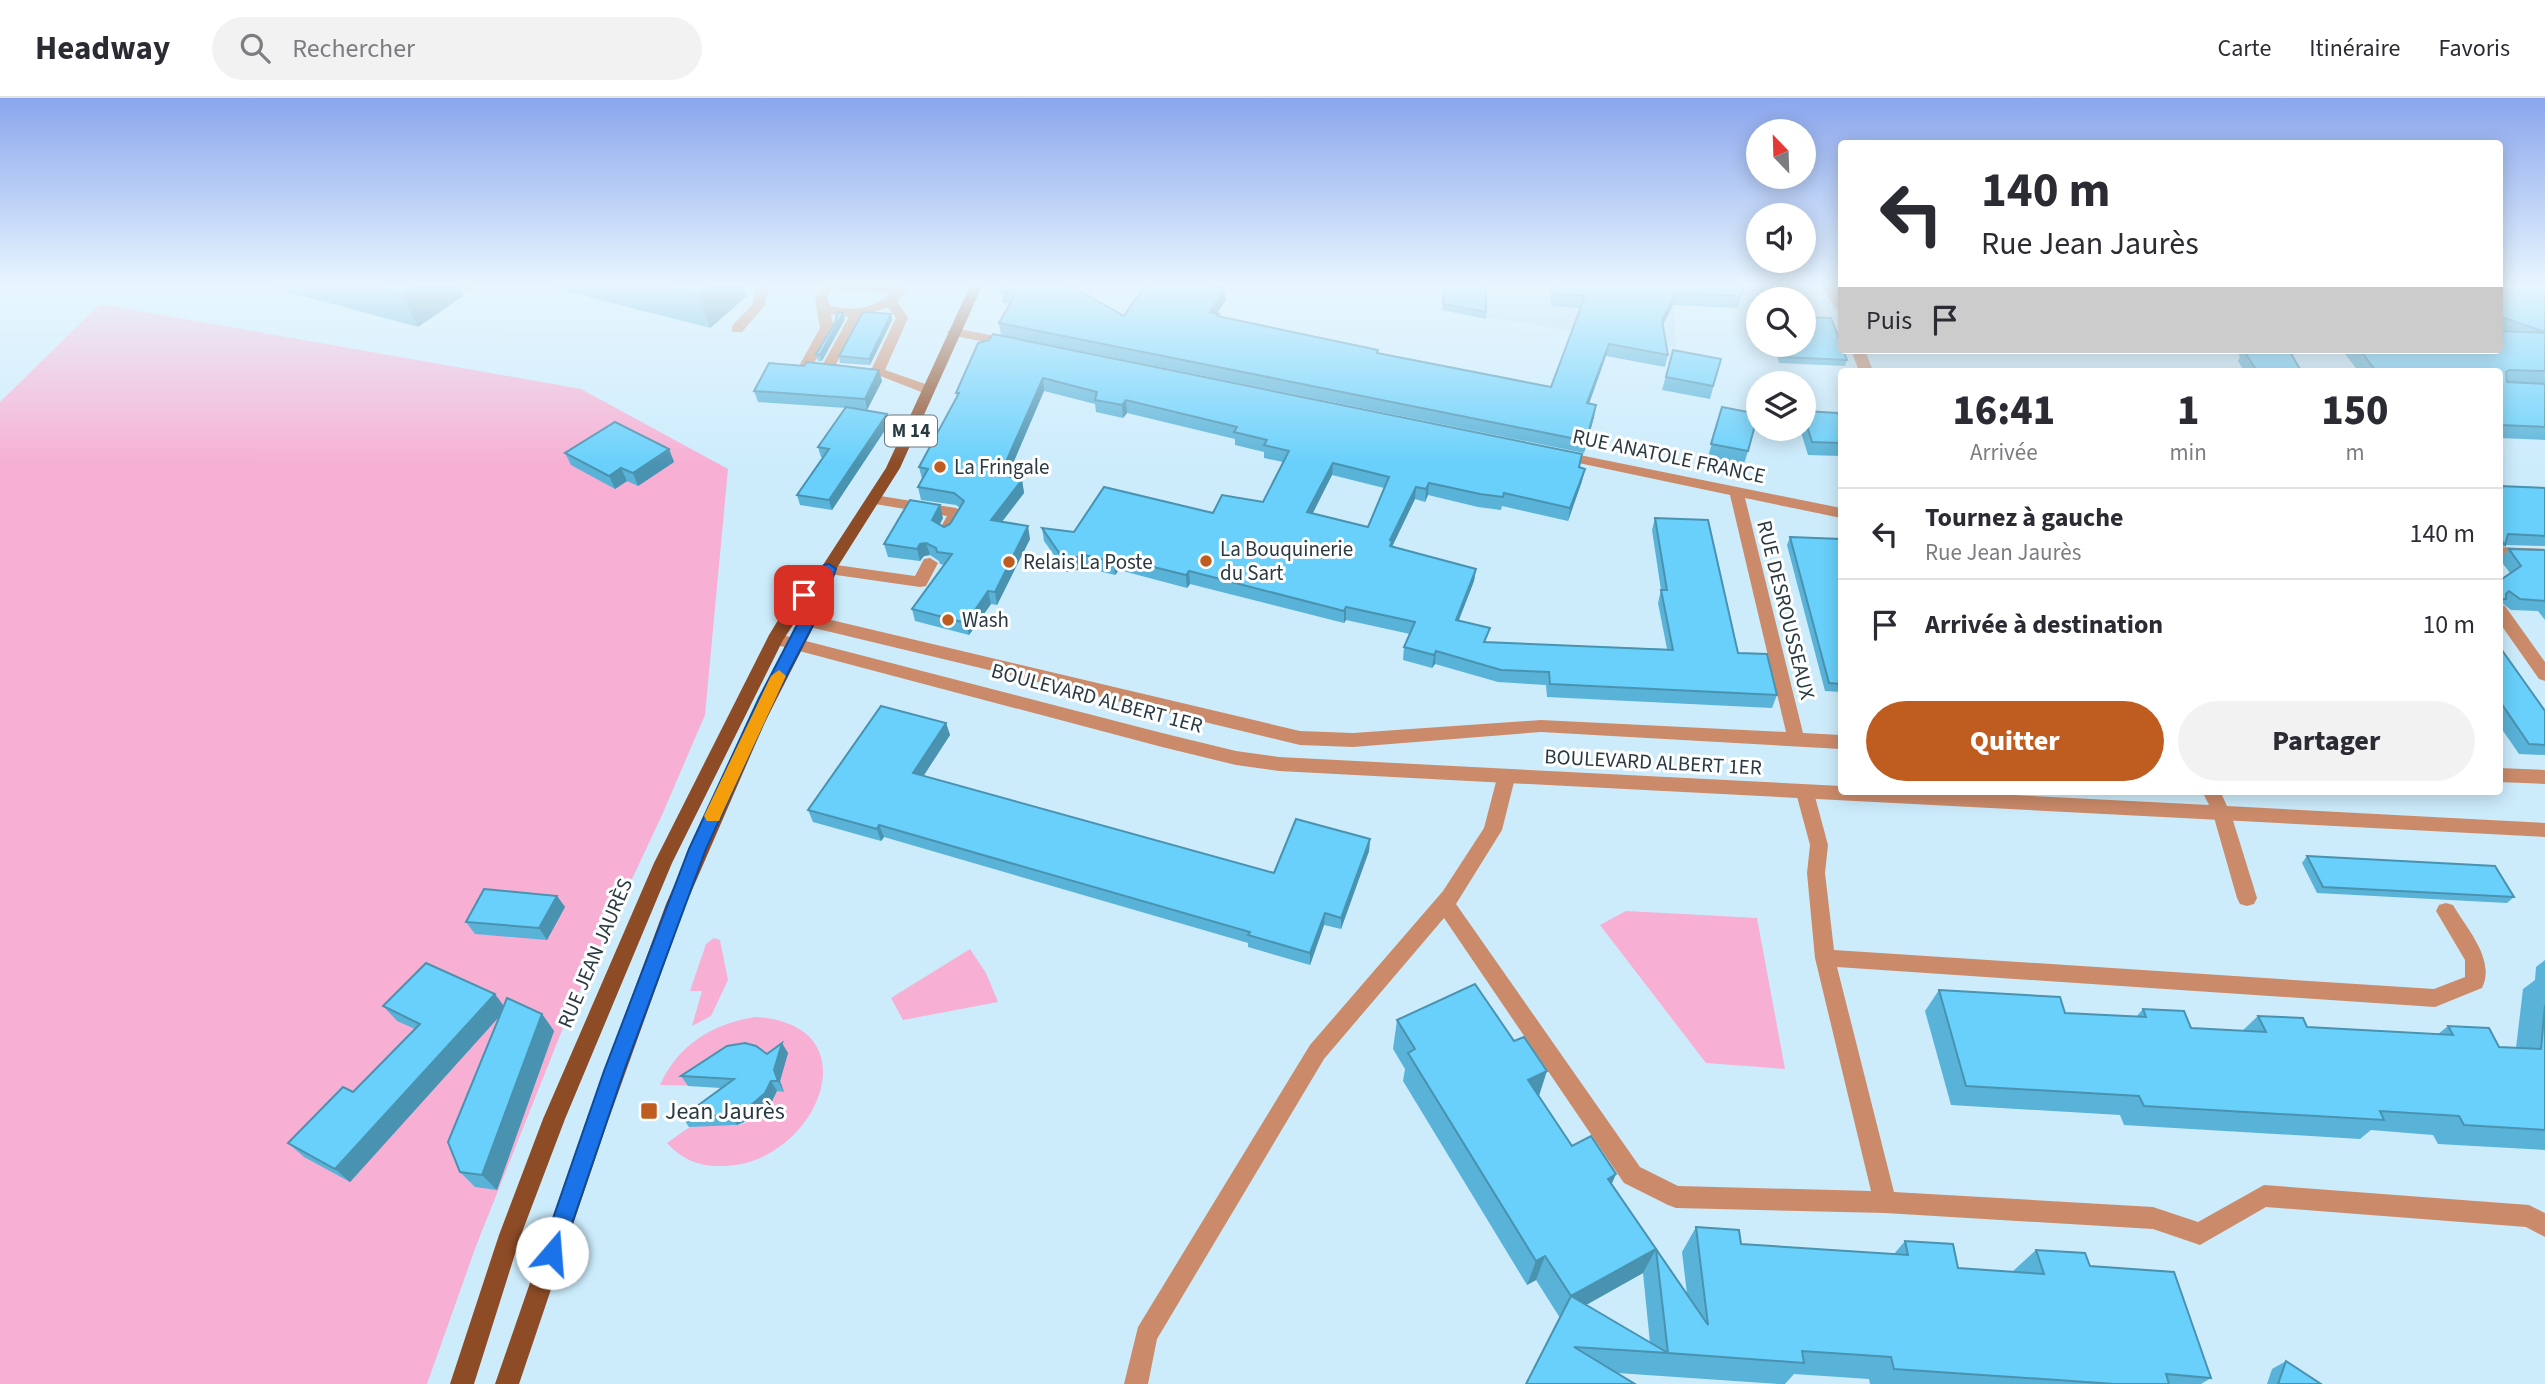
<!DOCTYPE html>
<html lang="fr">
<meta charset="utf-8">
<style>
:root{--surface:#fff;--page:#f2f2f3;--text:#2b2b33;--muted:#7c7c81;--line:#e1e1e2;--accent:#bf5d21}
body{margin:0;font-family:"Source Sans 3",sans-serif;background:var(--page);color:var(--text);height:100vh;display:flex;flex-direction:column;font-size:26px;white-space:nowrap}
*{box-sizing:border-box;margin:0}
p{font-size:23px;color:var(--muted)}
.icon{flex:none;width:38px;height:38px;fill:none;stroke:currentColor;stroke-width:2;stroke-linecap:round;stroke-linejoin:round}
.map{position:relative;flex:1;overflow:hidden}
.details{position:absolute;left:1838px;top:270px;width:665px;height:427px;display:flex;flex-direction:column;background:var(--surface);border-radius:7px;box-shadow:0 4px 18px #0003}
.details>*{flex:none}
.hud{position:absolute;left:1838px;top:42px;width:665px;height:214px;border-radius:7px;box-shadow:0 4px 18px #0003;background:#fff;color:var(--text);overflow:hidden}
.needle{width:46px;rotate:337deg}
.controls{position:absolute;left:1746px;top:21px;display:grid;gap:14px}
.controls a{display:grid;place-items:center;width:70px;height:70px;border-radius:50%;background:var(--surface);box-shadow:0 4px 18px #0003;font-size:35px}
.pin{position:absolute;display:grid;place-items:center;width:60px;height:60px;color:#fff;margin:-30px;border-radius:14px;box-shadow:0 4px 10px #0006}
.me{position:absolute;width:77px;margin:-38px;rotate:18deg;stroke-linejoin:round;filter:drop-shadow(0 0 5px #0008)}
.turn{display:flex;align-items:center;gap:24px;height:147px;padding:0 28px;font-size:32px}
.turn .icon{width:91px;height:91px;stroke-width:2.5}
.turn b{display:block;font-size:49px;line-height:60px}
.then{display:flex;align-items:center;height:66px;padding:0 28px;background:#0003;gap:14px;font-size:26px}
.eta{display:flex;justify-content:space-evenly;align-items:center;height:119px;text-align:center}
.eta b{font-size:42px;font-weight:800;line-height:49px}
.action{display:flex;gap:14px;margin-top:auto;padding:14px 28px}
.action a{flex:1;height:80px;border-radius:42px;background:var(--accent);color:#fff;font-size:28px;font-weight:800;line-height:80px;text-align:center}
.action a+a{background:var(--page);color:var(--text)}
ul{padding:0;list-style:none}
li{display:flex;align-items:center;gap:21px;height:91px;padding:0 28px;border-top:2px solid var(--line)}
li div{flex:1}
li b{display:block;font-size:26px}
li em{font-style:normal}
header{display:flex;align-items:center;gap:42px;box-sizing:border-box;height:98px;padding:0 35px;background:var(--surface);border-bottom:2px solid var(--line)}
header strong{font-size:33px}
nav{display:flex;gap:38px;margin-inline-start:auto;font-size:24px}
.search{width:490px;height:63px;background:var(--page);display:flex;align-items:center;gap:18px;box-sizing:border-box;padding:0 24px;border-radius:38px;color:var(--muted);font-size:26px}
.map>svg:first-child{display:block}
.built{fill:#b9e0f2}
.green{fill:#f7afd3}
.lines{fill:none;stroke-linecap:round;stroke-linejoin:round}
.lane{fill:#cb8b6a;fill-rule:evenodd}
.street{fill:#cb8b6a;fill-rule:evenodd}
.primary{fill:#8d4b26;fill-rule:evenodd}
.wall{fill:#59b3d8;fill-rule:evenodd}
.shaded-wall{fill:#4992b0}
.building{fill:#68d0fb;stroke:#4992b0;stroke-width:2;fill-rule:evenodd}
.route{fill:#1a73e8;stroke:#114b97;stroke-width:2}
.slow{fill:#f59e0b}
.poi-dot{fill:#bf5d21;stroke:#fff;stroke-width:2.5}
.labels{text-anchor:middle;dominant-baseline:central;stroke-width:6;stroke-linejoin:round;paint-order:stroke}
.shield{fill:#fff;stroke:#6a757b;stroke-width:2}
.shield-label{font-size:19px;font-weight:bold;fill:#2a3a42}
.street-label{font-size:21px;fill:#2a3a42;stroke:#fff}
.poi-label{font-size:21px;fill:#2a3a42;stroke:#fff;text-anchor:start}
.near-poi-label{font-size:24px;fill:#2a3a42;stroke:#fff;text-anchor:start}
</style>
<header>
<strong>Headway</strong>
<div class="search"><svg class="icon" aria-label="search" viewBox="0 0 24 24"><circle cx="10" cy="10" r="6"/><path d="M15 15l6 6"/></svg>Rechercher</div>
<nav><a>Carte</a><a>Itinéraire</a><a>Favoris</a></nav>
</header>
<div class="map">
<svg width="2545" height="1286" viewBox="0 0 2545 1286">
<rect width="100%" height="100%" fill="#ccecfc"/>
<path class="built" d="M1445 186H1672L1676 249 1445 213Z"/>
<g class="green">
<path d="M100 206 581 291 728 371 705 617 662 717 567 920 476 1148 427 1286H0V304Z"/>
<path d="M1626 813 1757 820 1785 971 1706 965 1600 827Z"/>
<path d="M714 840 720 842 728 882 711 918 692 928 702 893H690L706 846Z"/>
<path d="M970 851 986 875 998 904 903 922 891 900Z"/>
<path d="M755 919C879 926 813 1072 719 1068 698 1068 681 1061 667 1045L705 1018C711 1021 719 1026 726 1027 750 1031 772 1010 778 989L660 987C678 947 712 926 755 919Z"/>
</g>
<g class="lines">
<g class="lane">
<path d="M450 186H471L476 190 470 194Z"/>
<path d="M757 186H769L765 207 742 234H732V228L752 207Z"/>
<path d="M822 186H912L897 203 908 220 885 272 934 289V295H924L870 274 896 220 888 209 863 218 836 266 849 268V274L801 271 799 268 820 230 815 200ZM831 192 891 195C872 212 853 213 830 208L827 200ZM831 216 849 219 823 266 814 265 834 230Z"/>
<path d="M874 397 956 410 964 415 951 438 946 439 938 434 947 418 869 405 867 402Z"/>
<path d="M930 460 938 465 926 488 920 489 829 476 821 471 829 466 915 478 924 461Z"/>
<path d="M1506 673 1512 675 1515 680 1502 732 1456 806 1640 1069 1678 1088 1871 1093 1815 860 1807 775 1810 747 1796 695 1799 690H1811L1814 695 1828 747 1825 775 1834 852 2434 891 2465 879V862L2436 813 2439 807 2446 805 2453 807C2467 831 2496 862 2482 890L2435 909 1837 869 1894 1094 2153 1109 2198 1124 2264 1087 2529 1107 2545 1115V1139L2526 1129 2266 1109 2200 1147 2153 1131 1885 1115 1676 1110 1668 1107 1624 1085 1444 820 1324 961 1157 1241 1148 1286H1124L1138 1229 1310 947 1443 793 1484 730 1497 680 1500 675Z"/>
<path d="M2222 709 2228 711 2231 716 2257 800 2254 806 2247 808 2240 806 2237 800 2213 716 2216 711Z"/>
</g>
<g class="street">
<path d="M1820 186H1833L1841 199V212L1836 211Z"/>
<path d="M954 230 1011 241 1018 245 1011 249 949 237 947 234Z"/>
<path d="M1851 252H1865L1873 273H1859Z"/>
<path d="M1560 353 1841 410V420L1745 400 1803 635 1841 637V651L1541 634 1353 649 1300 647 789 524 781 518 789 512 1300 633 1353 635 1541 622 1786 634 1730 397 1555 360 1553 357Z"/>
<path d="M2499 449 2545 451V461L2499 459Z"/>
<path d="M2499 506 2505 508 2545 564V583L2539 581 2499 524Z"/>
<path d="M775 535 1162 635 1236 653 1279 659 1841 688V693H1933L2209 707 2202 693H2220L2227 708 2545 725V739L1279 673 1236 667 1162 649 769 545 767 541Z"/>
<path d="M2499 670 2545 672V686L2499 684Z"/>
</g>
<path class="primary" d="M971 186H983L900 370 835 473 824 508 765 624 686 806 608 1023 519 1286H495L586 1023 666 806 747 624 811 500 783 542 672 765 565 1021 521 1137 474 1286H450L499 1137 543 1021 654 765 769 537 791 501 823 467 886 370Z"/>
</g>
<g class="wall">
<path d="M259 186H458L463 198 418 229Z"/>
<path d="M538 186H743L747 198 710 230Z"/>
<path d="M1078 186 1076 191 1124 218 1209 188 1226 202 1217 215 1219 219 1378 256 1551 289 1580 210 1551 208 1550 186H1745L1738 210 1673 207 1663 227 1668 257 1665 269 1606 258 1589 305 1594 319 1584 355 1001 237 999 225 1011 205H1003L1001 193Z"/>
<path d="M1444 186 1486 214V221L1442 212Z"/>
<path d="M2499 186 2545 196V342L2499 340V273H2358L2342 252H2499Z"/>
<path d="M891 216 892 222 870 267 840 265 839 258Z"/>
<path d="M845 221 822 263H818L816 256Z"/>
<path d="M978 245 1580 370 1582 383 1568 423 1502 408 1501 412 1478 409 1428 397 1425 404 1415 401 1392 448 1476 471 1474 483 1459 522 1487 544 1667 551 1658 505 1661 492 1652 432 1655 420 1738 555 1777 597 1772 610 1547 599 1546 587 1498 584 1435 566 1432 570 1403 562 1404 549 1410 536 1346 522 1344 525 1190 486 1187 490 1119 472 1115 477 1087 470 1066 474 1044 443 1042 430 1074 434 1213 415 1263 404 1283 364 1264 360V354L1235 347V341L1127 315 1123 320 1096 314 1095 306 1044 293 1012 368 1020 382H1022L1024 395 1002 424 1030 441 997 507 991 506 969 537 915 523 912 511 944 467 940 466 939 463 930 457 924 458 920 463 888 459 884 446 943 420 940 426 944 429 950 426 960 410 956 407 921 402 918 389 922 381 919 369 957 298 956 295ZM1332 377 1384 390 1368 429 1312 415Z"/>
<path d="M1774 247H1804L1847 262 1845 268 1779 265Z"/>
<path d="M1673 252 1721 261 1710 301 1662 292Z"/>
<path d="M2236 252H2330L2327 256 2290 254 2301 273H2244L2238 263 2240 259Z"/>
<path d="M882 283 867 312 856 311 887 316 889 326 832 412 800 407 797 397 823 359H821L818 349 846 310 758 304 754 293Z"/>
<path d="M1722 309 1748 353 1744 366 1708 359Z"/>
<path d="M1804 313 1841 324V358L1808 357 1800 331H1804Z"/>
<path d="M669 351 674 364 638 388 627 383 615 391 571 367 565 355Z"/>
<path d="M2499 388 2545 390V448L2505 447 2499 454Z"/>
<path d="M1790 439 1841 441V594L1825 593 1787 447Z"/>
<path d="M2509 451 2545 452V522L2538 513 2511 512 2502 505 2499 508V483L2510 475 2500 462Z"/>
<path d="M2499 548 2545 613V657L2519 656 2499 627Z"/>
<path d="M946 625 950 637 923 678 1274 775 1370 741 1369 753 1341 831 1324 827 1310 867 1248 849V845L884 739 881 743 813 724 808 712Z"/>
<path d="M2307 758 2514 799 2507 805 2317 795 2302 765Z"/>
<path d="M557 798 565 809 547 842 475 836 466 824Z"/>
<path d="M2545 862V1052L2438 1046 2433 1037 2371 1032 2360 1041 2124 1027 2120 1017 1951 1007 1925 913 1939 892 2065 915 2136 919 2143 911 2191 930 2242 933 2258 918 2307 929 2437 937 2448 928 2499 949 2516 950 2523 891 2535 882 2536 869Z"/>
<path d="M383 908H504L542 916 554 933 497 1092 475 1089 460 1074 499 919 350 1084 304 1059 288 1045 353 994 415 931 397 923Z"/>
<path d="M1397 922 1539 998 1572 1048 1612 1087 1687 1196 1682 1154 1696 1129 1741 1146 1894 1156 1905 1143 1958 1170 2012 1174 2036 1152 2090 1168 2211 1280 2201 1286H1870L1869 1281 1794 1276 1785 1286H1779L1617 1275 1526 1286 1560 1220 1536 1182 1527 1187 1403 983 1405 971 1393 951ZM1643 1175 1650 1245 1586 1207Z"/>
<path d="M788 955 780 983 784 994 777 993 771 1005 756 1019 737 1027 689 1029 682 1019 721 990 688 988 681 978 767 956Z"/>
<path d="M2286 1263 2321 1286H2267L2272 1271Z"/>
</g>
<g class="shaded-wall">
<path d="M417 186H458L463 198 418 229 402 197Z"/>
<path d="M712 186H743L747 198 710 230 699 198Z"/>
<path d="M1225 190 1226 202 1210 226V214Z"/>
<path d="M1676 195 1673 207 1659 234 1662 222Z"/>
<path d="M843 215 845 221 822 263 820 257Z"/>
<path d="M891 216 892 222 870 267 869 261Z"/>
<path d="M1609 246 1606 258 1585 317 1587 305Z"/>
<path d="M879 272 882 283 867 312 865 301Z"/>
<path d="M1043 280 1044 293 1007 379 1005 366Z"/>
<path d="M1126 302 1127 315 1123 320 1122 307Z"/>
<path d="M1596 307 1594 319 1584 355 1586 343Z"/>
<path d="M887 316 889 326 832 412 829 402Z"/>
<path d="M669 351 674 364 638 388 633 375Z"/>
<path d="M1333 365 1332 377 1307 427V414Z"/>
<path d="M1018 369 1020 382 1010 379Z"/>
<path d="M621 370 627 383 615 391 609 378Z"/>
<path d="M1585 371 1582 383 1568 423 1570 410Z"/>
<path d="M1022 382 1024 395 993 435 991 422Z"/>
<path d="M1429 385 1428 397 1425 404 1426 391Z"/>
<path d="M1416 389 1415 401 1392 449 1391 456 1390 442Z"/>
<path d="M940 407 943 420 935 435 932 422Z"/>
<path d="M1028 428 1030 441 997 507 995 494Z"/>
<path d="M926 445 930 457 924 458 920 463 917 451 920 446Z"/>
<path d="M1085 457 1087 470 1066 474 1064 462Z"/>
<path d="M1117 460 1119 472 1115 477 1114 464Z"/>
<path d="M1476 471 1474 483 1454 534 1456 522Z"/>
<path d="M1189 473 1190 486 1187 490 1186 477Z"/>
<path d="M988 493 991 506 969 537 966 525Z"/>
<path d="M1346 509V522L1344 525V513Z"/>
<path d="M1436 553 1435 566 1432 570 1434 557Z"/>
<path d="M946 625 950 637 917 688 913 675Z"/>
<path d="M879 727 884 739 881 743 877 731Z"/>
<path d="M1370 741 1369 753 1341 831V820Z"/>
<path d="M557 798 565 809 547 842 539 830Z"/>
<path d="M1325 815 1324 827 1310 867V855Z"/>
<path d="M495 896 506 911 350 1084 335 1071Z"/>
<path d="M542 916 554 933 497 1092 482 1077Z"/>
<path d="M782 945 788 955 780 983 784 994 778 983 774 972Z"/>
<path d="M1547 973 1538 1001 1528 982Z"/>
<path d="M771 983 777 993 771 1005 756 1019 737 1027 731 1017Z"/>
<path d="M1616 1076 1605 1102 1608 1081Z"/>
<path d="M1656 1151 1643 1175 1561 1221 1571 1198Z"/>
<path d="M1545 1158 1536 1182 1527 1187 1536 1163Z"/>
</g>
<g class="building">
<path d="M361 186H417L402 197Z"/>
<path d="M652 186H712L699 198Z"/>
<path d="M1004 186H1071L1070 187 1124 218 1146 186H1206L1225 190 1210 214 1219 216 1217 218 1378 252 1377 255 1551 289 1585 198 1553 196 1552 186H1745L1741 198 1676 195 1662 222 1668 257 1609 246 1587 305 1596 307 1586 343 999 225 1017 194 1001 193Z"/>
<path d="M1444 186H1486V214L1443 206Z"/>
<path d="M2499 186H2536L2545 196V234L2499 218Z"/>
<path d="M838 214 843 215 820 257 816 256 835 225Z"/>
<path d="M863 214 891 216 869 261 839 258Z"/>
<path d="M1804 219 1831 220 1841 246V252H1843L1847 262 1781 259 1778 247H1804Z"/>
<path d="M2499 233 2545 235V273L2509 272 2506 274 2507 284 2545 286V329L2499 327V273H2376L2360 252H2499Z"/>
<path d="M993 236 1582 356 1579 369 1585 371 1570 410 1504 395 1503 399 1480 396 1429 385 1426 391 1416 389 1390 442 1392 443 1390 448 1476 471 1456 522 1490 530 1484 544 1673 552 1661 492H1667L1655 420 1708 422 1738 555 1767 556 1777 597 1550 586 1549 574 1501 572 1436 553 1434 557 1404 549 1415 524 1346 509 1344 513 1189 473 1186 477 1117 460 1114 464 1085 457 1064 462 1042 430 1074 434 1104 389 1213 415 1222 397 1263 404 1289 353 1264 347 1267 342 1234 334 1237 329 1126 302 1122 307 1095 302 1097 294 1043 280 1005 366 1018 369 1010 379 1022 382 991 422 1028 428 995 494 988 493 966 525 912 511 952 456 937 454 936 450 926 445 920 446 917 451 884 446 910 402 940 407 932 422 944 429 950 426 964 403 954 395 918 389 928 371 919 369 959 295H956L978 245 989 242ZM1333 365 1389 379 1368 429 1307 414Z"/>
<path d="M1673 252 1721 261 1713 288 1666 279Z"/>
<path d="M2248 252H2289L2301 273H2257L2244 253H2249Z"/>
<path d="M807 264 879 272 865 301 754 293 769 265 804 268Z"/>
<path d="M846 309 887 316 829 402 797 397 829 351 818 349Z"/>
<path d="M1722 309 1758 316 1748 353 1711 346Z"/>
<path d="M1804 313 1838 315 1841 324V345L1812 344 1804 318Z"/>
<path d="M615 324 669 351 633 375 621 370 609 378 565 355Z"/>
<path d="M2499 388 2545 390V438L2508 436 2505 447 2499 439Z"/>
<path d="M1790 439 1841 441V586L1829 585Z"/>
<path d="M2509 451 2545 452V503L2520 501 2509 493 2506 496V501H2499V483L2521 468Z"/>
<path d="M2499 548 2545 613V647L2529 646 2499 602Z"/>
<path d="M881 608 946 625 913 675 1274 775 1296 721 1370 741 1341 820 1325 815 1310 855 1248 837 1250 834 879 727 877 731 808 712Z"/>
<path d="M2307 758 2495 768 2514 799 2323 789Z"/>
<path d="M484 791 557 798 539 830 466 824Z"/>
<path d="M426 865 495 896 335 1071 288 1045 343 989 353 994 420 926 383 908Z"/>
<path d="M1475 886 1514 943 1524 939 1547 973 1528 982 1572 1048 1591 1038 1616 1076 1608 1081 1656 1151 1571 1198 1545 1158 1536 1163 1408 955 1415 951 1397 922Z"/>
<path d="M1939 892 2060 899 2065 915 2146 919 2143 911 2184 913 2191 930 2266 934 2258 918 2303 920 2307 929 2453 937 2448 928 2489 930 2499 949 2541 951 2545 907V1032L2464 1027 2459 1018 2380 1013 2384 1022 2144 1008 2139 998 1966 988Z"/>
<path d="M507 900 542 916 482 1077 460 1074 448 1044Z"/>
<path d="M745 945 756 948 767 956 782 945 774 972 778 983H771L765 995 750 1008 731 1017 682 1019 734 981 681 978 727 948Z"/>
<path d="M1696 1129 1739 1132 1741 1146 1908 1157 1905 1143 1953 1146 1958 1170 2044 1176 2036 1152 2085 1155 2090 1168 2174 1174 2211 1280 2166 1276 2169 1286H2115L1894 1271 1891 1259 1802 1253 1804 1265 1668 1255 1656 1151 1708 1227Z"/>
<path d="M1571 1198 1668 1255 1574 1249 1635 1286H1526Z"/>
<path d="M2286 1263 2321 1286H2278Z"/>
</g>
<linearGradient id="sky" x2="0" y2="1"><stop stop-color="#8aa6ed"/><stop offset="0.51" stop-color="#e8f6fe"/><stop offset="1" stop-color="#e8f6fe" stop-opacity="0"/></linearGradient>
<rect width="2545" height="367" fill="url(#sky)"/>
<path class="route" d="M829 466 836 471 823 508 775 600 706 751 624 973 562 1155 559 1163 552 1166 544 1163 541 1155 604 973 689 751 759 600 813 496 804 502 797 497 824 467Z"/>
<path class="slow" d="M779 572 786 578 721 718 719 723H707L704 718 771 578Z"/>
<g class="poi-dot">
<circle cx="940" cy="369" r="7"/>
<circle cx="1206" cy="463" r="7"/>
<circle cx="1009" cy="464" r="7"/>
<circle cx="948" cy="522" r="7"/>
<rect x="640" y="1004" width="18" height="18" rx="3.5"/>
</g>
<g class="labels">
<rect class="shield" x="885" y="317.5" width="52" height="31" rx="5"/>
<g class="shield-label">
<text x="911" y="333">M 14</text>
</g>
<g class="street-label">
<text transform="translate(1669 358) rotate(12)">RUE ANATOLE FRANCE</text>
<text transform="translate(1786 512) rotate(76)">RUE DESROUSSEAUX</text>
<text transform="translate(1097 600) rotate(15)">BOULEVARD ALBERT 1ER</text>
<text transform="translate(1653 664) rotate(3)">BOULEVARD ALBERT 1ER</text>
<text transform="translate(595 855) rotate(-67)">RUE JEAN JAURÈS</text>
</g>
<g class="poi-label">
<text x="954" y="369">La Fringale</text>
<text x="1220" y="451">La Bouquinerie<tspan x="1220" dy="24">du Sart</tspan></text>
<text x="1023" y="464">Relais La Poste</text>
<text x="962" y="522">Wash</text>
</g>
<g class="near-poi-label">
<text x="665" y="1013">Jean Jaurès</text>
</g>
</g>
</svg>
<div class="controls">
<a><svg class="needle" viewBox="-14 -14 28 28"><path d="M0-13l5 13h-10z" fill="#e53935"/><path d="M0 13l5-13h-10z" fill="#7c7c81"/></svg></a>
<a><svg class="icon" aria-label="sound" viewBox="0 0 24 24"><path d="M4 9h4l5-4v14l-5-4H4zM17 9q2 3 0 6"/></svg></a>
<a><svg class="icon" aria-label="search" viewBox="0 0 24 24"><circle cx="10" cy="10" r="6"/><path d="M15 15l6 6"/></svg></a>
<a><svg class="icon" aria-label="layers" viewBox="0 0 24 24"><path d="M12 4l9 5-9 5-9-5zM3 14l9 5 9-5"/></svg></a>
</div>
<div class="pin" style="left:804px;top:497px;background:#d93025"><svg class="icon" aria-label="arrive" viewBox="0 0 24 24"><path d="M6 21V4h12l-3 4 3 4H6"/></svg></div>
<svg class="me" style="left:552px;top:1155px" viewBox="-20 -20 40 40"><circle r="19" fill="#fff"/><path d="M0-13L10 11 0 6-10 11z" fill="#1a73e8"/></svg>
<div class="hud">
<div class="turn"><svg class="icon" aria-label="left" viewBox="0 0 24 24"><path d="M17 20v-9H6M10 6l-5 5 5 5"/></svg><div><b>140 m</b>Rue Jean Jaurès</div></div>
<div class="then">Puis<svg class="icon" aria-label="arrive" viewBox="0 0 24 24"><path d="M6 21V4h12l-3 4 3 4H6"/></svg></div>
</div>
<section class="details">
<div class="eta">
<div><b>16:41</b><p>Arrivée</p></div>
<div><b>1</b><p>min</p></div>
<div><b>150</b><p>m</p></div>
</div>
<ul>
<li><svg class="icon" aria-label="left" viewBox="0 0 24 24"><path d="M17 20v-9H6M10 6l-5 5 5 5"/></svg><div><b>Tournez à gauche</b><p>Rue Jean Jaurès</p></div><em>140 m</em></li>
<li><svg class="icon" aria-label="arrive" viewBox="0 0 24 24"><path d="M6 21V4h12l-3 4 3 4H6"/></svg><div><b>Arrivée à destination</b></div><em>10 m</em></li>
</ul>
<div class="action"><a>Quitter</a><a>Partager</a></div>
</section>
</div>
